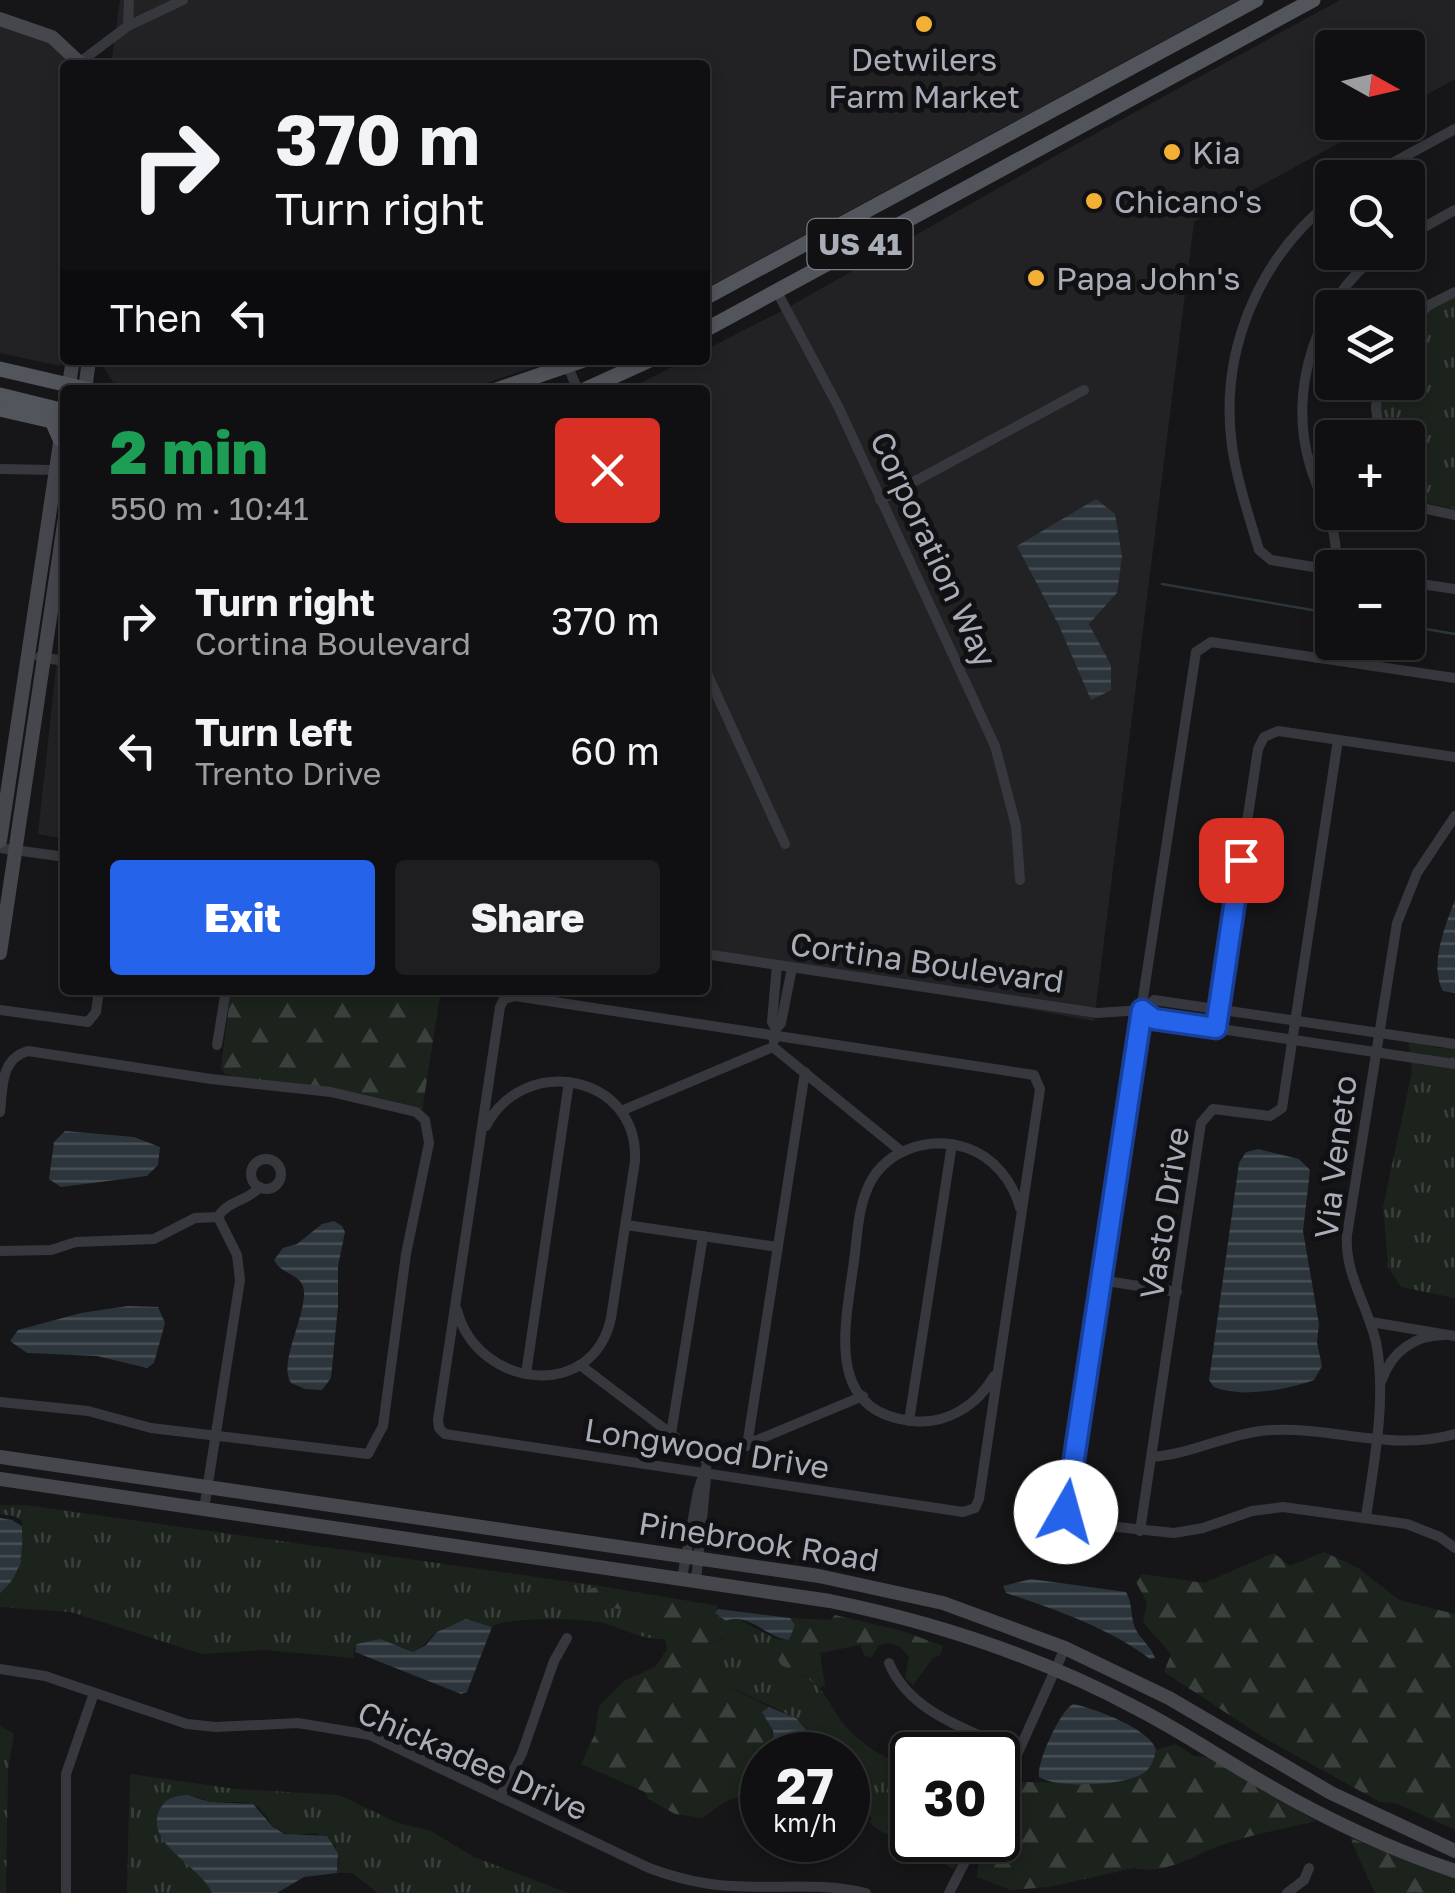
<!DOCTYPE html>
<meta charset="utf-8">
<style>
:root{--surface:#101012;--page:#1e1e20;--text:#f1f3f6;--muted:#9c9d9f;--line:#303032;--accent:#2563eb}
body{margin:0;font-family:"Golos Text",sans-serif;background:var(--page);color:var(--text);height:100vh;display:flex;flex-direction:column;font-size:38px;white-space:nowrap}
*{box-sizing:border-box;margin:0}
p{font-size:32px;color:var(--muted)}
.icon{flex:none;width:55px;height:55px;fill:none;stroke:currentColor;stroke-width:2;stroke-linecap:round;stroke-linejoin:round}
.map{position:relative;flex:1;overflow:hidden}
.panel{position:absolute;left:60px;top:385px;width:650px;height:610px;display:flex;flex-direction:column;background:var(--surface);border-radius:10px;box-shadow:0 5px 15px #0003,0 0 0 2px var(--line)}
.panel>*{flex:none}
.top-card{position:absolute;left:60px;top:60px;width:650px;height:305px;border-radius:10px;box-shadow:0 5px 15px #0003,0 0 0 2px var(--line);background:#101012;color:var(--text);overflow:hidden}
.needle{width:65px;rotate:98deg}
.fabs{position:absolute;left:1315px;top:30px;display:grid;gap:20px}
.fabs a{display:grid;place-items:center;width:110px;height:110px;border-radius:10px;background:var(--surface);box-shadow:0 5px 15px #0003,0 0 0 2px var(--line);font-size:50px}
.speed{position:absolute;left:740px;top:1732px;display:flex;gap:20px;font-size:50px;font-weight:700;text-align:center}
.speed>*{display:grid;place-content:center;width:130px;height:130px;border-radius:50%;background:var(--surface);box-shadow:0 5px 15px #0003,0 0 0 2px var(--line);line-height:1}
.speed small{font-size:25px;font-weight:400}
.speed .limit{border:5px solid #111;border-radius:15px;background:#fff;color:#111}
.pin{position:absolute;display:grid;place-items:center;width:85px;height:85px;color:#fff;margin:-42px;border-radius:20px;box-shadow:0 5px 15px #0006}
.me{position:absolute;width:110px;margin:-55px;rotate:7deg;stroke-linejoin:round;filter:drop-shadow(0 0 8px #0008)}
.turn{display:flex;align-items:center;gap:35px;height:210px;padding:0 50px;font-size:45px}
.turn .icon{width:130px;height:130px;stroke-width:2.5}
.turn b{display:block;font-size:70px;line-height:85px}
.then{display:flex;align-items:center;height:95px;padding:0 50px;background:#0003;gap:20px;font-size:38px}
.round{display:grid;place-items:center;flex:none;width:105px;height:105px;border-radius:10px;background:var(--page)}
.headline{display:flex;align-items:center;justify-content:space-between;height:170px;padding:0 50px}
h1{font-size:60px;font-weight:800;line-height:75px;color:#1e9e55}
.cta{display:flex;gap:20px;margin-top:auto;padding:20px 50px}
.cta a{flex:1;height:115px;border-radius:10px;background:var(--accent);color:#fff;font-size:40px;font-weight:800;line-height:115px;text-align:center}
.cta a+a{background:var(--page);color:var(--text)}
ul{padding:0;list-style:none}
li{display:flex;align-items:center;gap:30px;height:130px;padding:0 50px}
li div{flex:1}
li b{display:block;font-size:38px}
li em{font-style:normal}
.map>svg:first-child{display:block}
.built{fill:#222225;fill-rule:evenodd}
.grass{fill:url(#grass-tufts)}
.forest{fill:url(#forest-firs)}
.water{fill:url(#water-rules)}
.lines{fill:none;stroke-linecap:round;stroke-linejoin:round}
.stream{stroke:#2c353c;stroke-width:2.5}
.street{stroke:#37383d;stroke-width:10}
.secondary{stroke:#45474d;stroke-width:14}
.primary{stroke:#53555c;stroke-width:15}
.route-casing{stroke:#184099;stroke-width:25}
.route{stroke:#2563eb;stroke-width:18}
.poi-dot{fill:#f2b134;stroke:#111113;stroke-width:4}
.labels{text-anchor:middle;dominant-baseline:central;stroke-width:10;stroke-linejoin:round;paint-order:stroke}
.shield{fill:#111113;stroke:#7b7e86;stroke-width:2.5}
.shield-label{font-size:30px;font-weight:bold;fill:#a8adb8}
.poi-label{font-size:32px;fill:#a8adb8;stroke:#111113;text-anchor:start}
.street-label{font-size:32px;fill:#a8adb8;stroke:#111113}
</style>
<div class="map">
<svg width="1455" height="1893" viewBox="0 0 1455 1893">
<defs>
<pattern id="grass-tufts" width="24" height="20" patternUnits="userSpaceOnUse" patternTransform="scale(2.5)"><rect width="24" height="20" fill="#1c231d"/><path d="M3 7l-1-3M5 7V3M7 7l1-3M15 17l-1-3M17 17v-4M19 17l1-3" fill="none" stroke="#3a403c"/></pattern>
<pattern id="forest-firs" width="22" height="20" patternUnits="userSpaceOnUse" patternTransform="scale(2.5)"><rect width="22" height="20" fill="#1c231d"/><path d="M5 1l3.5 6h-7zM16 11l3.5 6h-7z" fill="#3a403c"/></pattern>
<pattern id="water-rules" width="6" height="5" patternUnits="userSpaceOnUse" patternTransform="scale(2.5)"><rect width="6" height="5" fill="#2c353c"/><path d="M0 2.5h6" fill="none" stroke="#485056"/></pattern>
</defs>
<rect width="100%" height="100%" fill="#161618"/>
<g class="built">
<path d="M120 0H1239L705 289V65H111Z"/>
<path d="M1340 0H1455V79L1408 105V48H1332V122L1376 123 1194 222 1094 1021 705 951V390H627L686 360H705V350L778 313 1071 147ZM1034 579 1117 593 1089 624 1111 665 1060 628Z"/>
<path d="M0 23 50 41 76 65H65V329L60 366 0 353Z"/>
<path d="M99 360H555L466 390H151L113 382Z"/>
<path d="M65 585V839L38 834Z"/>
</g>
<g class="grass">
<path d="M1455 296V509L1408 499V438L1385 437 1380 402 1383 383 1408 382V331L1432 308Z"/>
<path d="M1408 1037 1437 1048 1455 1047V1298L1401 1287 1388 1267 1383 1207 1412 1072Z"/>
<path d="M0 1505H25L600 1586 589 1589 588 1604C615 1610 658 1609 666 1639 642 1640 626 1630 604 1623 584 1618 509 1616 492 1627 475 1620 449 1622 433 1635 426 1642 423 1647 413 1652L403 1647 354 1648V1658L265 1650 202 1654 71 1612 0 1607V1593C23 1574 23 1550 22 1521L14 1516 0 1514Z"/>
<path d="M736 1618 776 1639C776 1676 799 1664 819 1688 828 1698 833 1710 841 1721 860 1746 885 1757 912 1771V1840H968L954 1869 877 1829 869 1821 872 1819 848 1781V1755H827L796 1718 718 1681 708 1646 725 1637 726 1621Z"/>
<path d="M0 1726 14 1734 8 1770 6 1893H0Z"/>
<path d="M130 1774 235 1789 339 1795 398 1823 431 1831 474 1857 568 1893H378L352 1873H337L339 1861 335 1845 316 1833 294 1835 277 1831 260 1808 245 1802H210L198 1797 162 1805 156 1822C165 1854 201 1863 212 1893H127Z"/>
</g>
<g class="forest">
<path d="M231 990H441L421 1117 225 1074 221 1067Z"/>
<path d="M1324 1552 1358 1568 1399 1600 1455 1614V1830L1396 1803 1380 1802 1266 1739 1164 1672 1171 1654 1143 1622 1147 1602 1136 1582 1142 1574 1204 1583 1274 1553 1290 1566Z"/>
<path d="M600 1586 718 1606 715 1613 726 1621 725 1636 708 1646 718 1681 769 1707 762 1712C771 1727 776 1737 774 1755H762V1785C752 1794 744 1795 732 1799 722 1802 711 1812 702 1818L675 1814 648 1799 645 1792 581 1764 595 1734 599 1706 624 1681 655 1667 667 1649C663 1608 621 1611 588 1604L584 1594 589 1589Z"/>
<path d="M835 1615 902 1631 943 1646 940 1655 933 1658 913 1685 905 1678 909 1657C901 1646 892 1640 879 1645L872 1657 865 1656 860 1645 820 1653 825 1686 819 1688 806 1676 781 1665 776 1655V1639L789 1640 795 1625 790 1618 830 1620Z"/>
<path d="M1176 1744 1194 1756 1207 1757 1316 1821C1288 1828 1259 1833 1231 1842 1198 1851 1170 1876 1134 1868L1049 1887 1011 1890 977 1877 978 1867 990 1840H998C998 1816 1010 1802 1023 1782L1100 1783 1152 1763 1156 1750Z"/>
<path d="M1350 1838 1455 1878V1893H1375Z"/>
</g>
<g class="water">
<path d="M1096 499 1115 514 1122 556 1117 593 1089 624 1111 665V690L1091 700 1060 628 1017 546Z"/>
<path d="M1455 900V993L1443 991C1429 965 1445 926 1455 900Z"/>
<path d="M65 1131 134 1137 160 1147 158 1165 147 1176 61 1187 49 1179 54 1142Z"/>
<path d="M1258 1149 1299 1159 1310 1170 1303 1231 1319 1324 1317 1342 1322 1366 1314 1380C1286 1390 1242 1398 1214 1387L1209 1380 1239 1163 1246 1152Z"/>
<path d="M334 1221 342 1226 345 1232 338 1266V1306L331 1378 322 1390 305 1389 291 1383C278 1364 305 1318 304 1292 304 1274 281 1275 274 1260L283 1248 297 1244 322 1224Z"/>
<path d="M128 1306 158 1307 165 1323 154 1363 147 1368 97 1356 27 1353 10 1341 18 1330 81 1313Z"/>
<path d="M0 1518 12 1520 22 1526C23 1553 22 1575 0 1593Z"/>
<path d="M1031 1579 1126 1592C1133 1604 1130 1615 1135 1628 1140 1639 1151 1646 1155 1658L1150 1659C1109 1628 1054 1609 1006 1593L1003 1586Z"/>
<path d="M718 1609 790 1618 795 1625 789 1640C767 1638 749 1612 726 1621L715 1613Z"/>
<path d="M466 1619 492 1627 467 1692 461 1694 355 1652 357 1644 380 1639 413 1652 426 1645 437 1632Z"/>
<path d="M1073 1704C1094 1708 1150 1729 1156 1750 1154 1759 1152 1766 1145 1772 1128 1786 1057 1789 1039 1777 1036 1763 1060 1711 1073 1704Z"/>
<path d="M769 1707 796 1718 827 1755H774L773 1731 762 1712Z"/>
<path d="M187 1795 210 1802 253 1804 273 1827 284 1834 327 1836 338 1853 337 1873 304 1877 277 1893H212C202 1866 142 1843 160 1809 166 1798 174 1796 187 1795Z"/>
</g>
<g class="lines">
<g class="stream">
<path d="M1162 584 1318 611"/>
<path d="M1408 626 1455 634"/>
</g>
<g class="street">
<path d="M128 26 129 0"/>
<path d="M80 62 128 26 183 0"/>
<path d="M1365 178 1455 129"/>
<path d="M1332 200C1259 258 1219 351 1232 446 1237 481 1249 516 1259 550L1271 560 1332 570"/>
<path d="M1408 236 1455 210"/>
<path d="M776 290 838 406 995 746 1016 826 1020 880"/>
<path d="M1408 325 1429 305 1455 292"/>
<path d="M568 367 578 390"/>
<path d="M1378 382 1376 408 1380 438"/>
<path d="M0 469 56 470"/>
<path d="M880 500 1084 390"/>
<path d="M1408 505 1455 515"/>
<path d="M1336 568C1338 521 1322 506 1310 465 1287 389 1317 299 1381 252"/>
<path d="M1408 582 1455 589"/>
<path d="M39 657 65 661"/>
<path d="M1317 658 1332 589"/>
<path d="M705 669 785 844"/>
<path d="M1455 678 1211 642 1196 652 1065 1506 1070 1517 1079 1523 1174 1533 1203 1528 1252 1511 1283 1507 1407 1524 1440 1537 1455 1548"/>
<path d="M0 848 65 857"/>
<path d="M705 954 1097 1013 1142 1010 1154 1000 1455 1044"/>
<path d="M515 996 1034 1075 1040 1089 979 1499 975 1508 963 1512 445 1434 439 1428 438 1420 500 1007 504 999Z"/>
<path d="M0 1010 88 1022 96 1012 99 990"/>
<path d="M1142 1010 1154 1019 1455 1064"/>
<path d="M1216 1028 1258 749 1264 737 1278 731 1455 757"/>
<path d="M776 1029 772 1022 777 965"/>
<path d="M774 1041 776 1029 781 1023 792 968"/>
<path d="M217 1045 226 990"/>
<path d="M773 1047 902 1152"/>
<path d="M621 1111 773 1047"/>
<path d="M0 1112C3 1088 0 1059 28 1051L211 1079 331 1092 416 1112 425 1120 429 1143 406 1254 383 1426 368 1454 151 1428 88 1411 0 1402"/>
<circle cx="266" cy="1174" r="15"/>
<path d="M218 1217C227 1201 248 1201 260 1187"/>
<path d="M626 1225 778 1247"/>
<path d="M0 1251 51 1250 76 1242 154 1239 195 1218 218 1217 237 1255 240 1280 204 1509"/>
<path d="M1100 1280 1177 1292"/>
<path d="M457 1310C477 1388 593 1403 611 1318L635 1161C639 1074 524 1053 486 1126"/>
<path d="M1371 1322 1455 1336"/>
<path d="M580 1365 707 1461 863 1396"/>
<path d="M526 1374 569 1082"/>
<path d="M994 1376C977 1406 946 1425 912 1421 825 1412 845 1327 853 1268 857 1243 857 1215 866 1192 881 1151 927 1135 967 1148 994 1157 1013 1182 1020 1208"/>
<path d="M1382 1380C1391 1352 1415 1335 1444 1335"/>
<path d="M909 1421 952 1144"/>
<path d="M671 1434 703 1236"/>
<path d="M747 1446 805 1072"/>
<path d="M1152 1457C1194 1454 1230 1432 1272 1430 1335 1427 1392 1452 1455 1434"/>
<path d="M1366 1517C1374 1461 1386 1404 1377 1347 1370 1309 1344 1275 1347 1235L1397 923 1417 873 1455 816"/>
<path d="M1140 1531 1201 1123 1213 1109 1270 1116 1282 1108 1338 740"/>
<path d="M682 1578 698 1491 706 1467"/>
<path d="M696 1581 706 1478"/>
<path d="M889 1663C910 1714 972 1731 1018 1752"/>
<path d="M0 1669 45 1676 187 1724 216 1727 298 1723 370 1735 649 1868C676 1878 704 1885 733 1886 778 1889 821 1882 866 1893"/>
<path d="M501 1795 522 1753 554 1661 567 1638"/>
<path d="M998 1797 1065 1648"/>
<path d="M66 1893V1774L94 1693"/>
<path d="M949 1893 976 1840"/>
<path d="M1287 1893 1304 1880 1309 1868"/>
</g>
<g class="secondary">
<path d="M0 19 52 37 82 65"/>
<path d="M68 390 73 360"/>
<path d="M85 390 89 360"/>
<path d="M0 841 65 410"/>
<path d="M0 953 65 517"/>
<path d="M0 1457 819 1576 943 1603 1065 1648 1169 1698 1331 1793 1455 1851"/>
<path d="M0 1479 830 1601C938 1623 1041 1657 1138 1709 1183 1732 1225 1761 1269 1786 1328 1820 1390 1849 1455 1871"/>
</g>
<g class="primary">
<path d="M705 298 1256 0"/>
<path d="M705 330 1313 0"/>
<path d="M0 369 90 390"/>
<path d="M496 390 584 360"/>
<path d="M584 390 650 360"/>
<path d="M0 395 65 411"/>
<path d="M0 409 52 421 60 439"/>
</g>
</g>
<g class="lines">
<g class="route-casing">
<path id="route" d="M1066 1512 1142 1010 1154 1019 1216 1028 1241 860"/>
</g>
<use href="#route" class="route"/>
</g>
<g class="poi-dot">
<circle cx="924" cy="24" r="10"/>
<circle cx="1172" cy="152" r="10"/>
<circle cx="1094" cy="201" r="10"/>
<circle cx="1036" cy="278" r="10"/>
</g>
<g class="labels">
<rect class="shield" x="807.5" y="219" width="105" height="50" rx="8"/>
<g class="shield-label">
<text x="860" y="244">US 41</text>
</g>
<g class="poi-label">
<text x="924" y="59" text-anchor="middle">Detwilers<tspan x="924" dy="37">Farm Market</tspan></text>
<text x="1192" y="152">Kia</text>
<text x="1114" y="201">Chicano's</text>
<text x="1056" y="278">Papa John's</text>
</g>
<g class="street-label">
<text transform="translate(934 549) rotate(65)">Corporation Way</text>
<text transform="translate(927 962) rotate(8)">Cortina Boulevard</text>
<text transform="translate(1335 1157) rotate(-83)">Via Veneto</text>
<text transform="translate(1164 1213) rotate(-81)">Vasto Drive</text>
<text transform="translate(707 1448) rotate(9)">Longwood Drive</text>
<text transform="translate(759 1541) rotate(9)">Pinebrook Road</text>
<text transform="translate(473 1760) rotate(24)">Chickadee Drive</text>
</g>
</g>
</svg>
<div class="fabs">
<a><svg class="needle" viewBox="-14 -14 28 28"><path d="M0-13l5 13h-10z" fill="#e53935"/><path d="M0 13l5-13h-10z" fill="#9c9d9f"/></svg></a>
<a><svg class="icon" aria-label="search" viewBox="0 0 24 24"><circle cx="10" cy="10" r="6"/><path d="M15 15l6 6"/></svg></a>
<a><svg class="icon" aria-label="layers" viewBox="0 0 24 24"><path d="M12 4l9 5-9 5-9-5zM3 14l9 5 9-5"/></svg></a>
<a>+</a>
<a>−</a>
</div>
<div class="speed"><div>27<small>km/h</small></div><div class="limit">30</div></div>
<div class="pin" style="left:1241px;top:860px;background:#d93025"><svg class="icon" aria-label="arrive" viewBox="0 0 24 24"><path d="M6 21V4h12l-3 4 3 4H6"/></svg></div>
<svg class="me" style="left:1066px;top:1512px" viewBox="-20 -20 40 40"><circle r="19" fill="#fff"/><path d="M0-13L10 11 0 6-10 11z" fill="#2563eb"/></svg>
<div class="top-card">
<div class="turn"><svg class="icon" aria-label="right" viewBox="0 0 24 24"><path d="M7 20v-9h11M14 6l5 5-5 5"/></svg><div><b>370 m</b>Turn right</div></div>
<div class="then">Then<svg class="icon" aria-label="left" viewBox="0 0 24 24"><path d="M17 20v-9H6M10 6l-5 5 5 5"/></svg></div>
</div>
<section class="panel">
<div class="headline"><div><h1>2 min</h1><p>550 m · 10:41</p></div><a class="round" style="background:#d93025;color:#fff"><svg class="icon" aria-label="close" viewBox="0 0 24 24"><path d="M6 6l12 12M18 6L6 18"/></svg></a></div>
<ul>
<li><svg class="icon" aria-label="right" viewBox="0 0 24 24"><path d="M7 20v-9h11M14 6l5 5-5 5"/></svg><div><b>Turn right</b><p>Cortina Boulevard</p></div><em>370 m</em></li>
<li><svg class="icon" aria-label="left" viewBox="0 0 24 24"><path d="M17 20v-9H6M10 6l-5 5 5 5"/></svg><div><b>Turn left</b><p>Trento Drive</p></div><em>60 m</em></li>
</ul>
<div class="cta"><a>Exit</a><a>Share</a></div>
</section>
</div>
